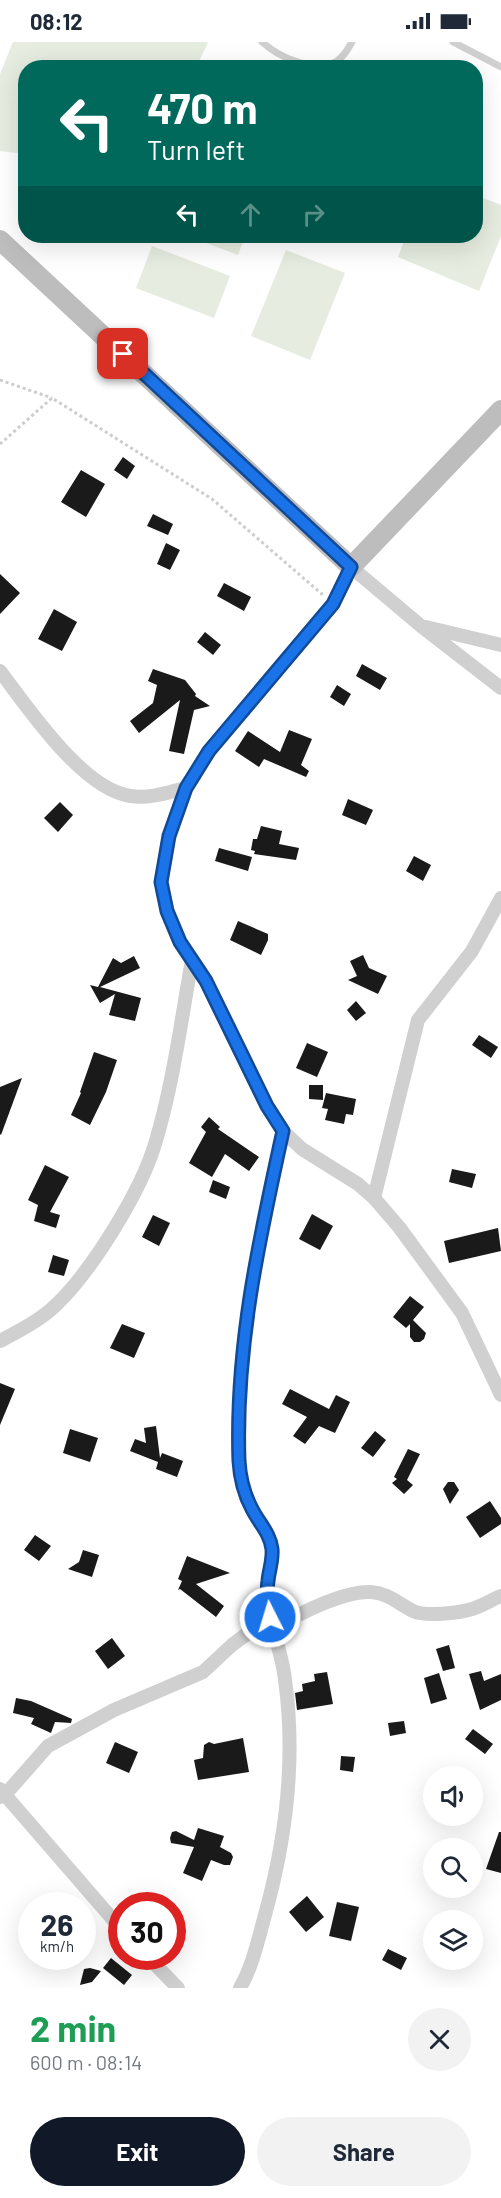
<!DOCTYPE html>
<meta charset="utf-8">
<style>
:root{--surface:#fff;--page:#f2f2f3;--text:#1f2937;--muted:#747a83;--accent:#111827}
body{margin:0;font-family:Barlow,sans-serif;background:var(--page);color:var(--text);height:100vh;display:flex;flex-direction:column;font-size:22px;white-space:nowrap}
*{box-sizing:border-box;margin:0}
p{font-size:20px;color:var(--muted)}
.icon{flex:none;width:33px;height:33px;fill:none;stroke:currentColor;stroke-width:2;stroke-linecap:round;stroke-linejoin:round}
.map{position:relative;height:1946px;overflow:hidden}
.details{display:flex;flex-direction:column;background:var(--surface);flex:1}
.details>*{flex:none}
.hud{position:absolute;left:18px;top:18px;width:465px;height:183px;border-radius:24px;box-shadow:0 6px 24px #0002;background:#00695c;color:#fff;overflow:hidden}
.controls{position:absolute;left:423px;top:1724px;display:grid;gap:12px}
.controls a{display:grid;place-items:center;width:60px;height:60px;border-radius:50%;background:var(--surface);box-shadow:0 6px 24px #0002;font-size:30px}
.speed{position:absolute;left:18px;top:1850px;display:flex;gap:12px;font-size:30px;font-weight:700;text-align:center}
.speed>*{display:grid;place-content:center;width:78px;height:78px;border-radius:50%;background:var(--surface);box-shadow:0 6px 24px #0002;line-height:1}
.speed small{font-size:15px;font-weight:400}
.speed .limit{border:9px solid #d22;background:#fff;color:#111}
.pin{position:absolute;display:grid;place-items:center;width:51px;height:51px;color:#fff;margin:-26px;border-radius:12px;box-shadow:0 3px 9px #0006}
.me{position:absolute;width:66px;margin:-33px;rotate:355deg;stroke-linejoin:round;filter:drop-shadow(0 0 4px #0008)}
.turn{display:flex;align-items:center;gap:21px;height:126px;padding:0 30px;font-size:27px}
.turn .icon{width:78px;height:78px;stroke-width:2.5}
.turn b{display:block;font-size:42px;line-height:51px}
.lanes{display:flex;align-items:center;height:57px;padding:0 30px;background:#0003;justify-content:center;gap:30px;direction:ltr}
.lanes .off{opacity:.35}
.round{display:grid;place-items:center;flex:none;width:63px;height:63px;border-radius:32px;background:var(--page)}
.head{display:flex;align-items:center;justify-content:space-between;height:102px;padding:0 30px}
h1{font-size:36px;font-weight:700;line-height:45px;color:#1e9e55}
.primary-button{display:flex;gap:12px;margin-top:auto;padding:12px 30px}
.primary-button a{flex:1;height:69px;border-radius:36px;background:var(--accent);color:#fff;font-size:24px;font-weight:700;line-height:69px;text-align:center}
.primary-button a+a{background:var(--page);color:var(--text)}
.status{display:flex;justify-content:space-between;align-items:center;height:42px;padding:0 30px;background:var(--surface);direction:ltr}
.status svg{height:16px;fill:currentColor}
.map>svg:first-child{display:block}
.green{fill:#e6ecdf}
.building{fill:#1a1a1a}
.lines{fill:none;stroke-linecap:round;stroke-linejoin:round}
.path{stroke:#cdcdcd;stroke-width:3;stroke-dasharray:3 3;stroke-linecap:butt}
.lane{stroke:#d0d0d0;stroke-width:7}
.street{stroke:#d0d0d0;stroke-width:14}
.secondary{stroke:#bdbdbd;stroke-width:20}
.route-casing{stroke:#114b97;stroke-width:15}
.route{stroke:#1a73e8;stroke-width:10}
</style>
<div class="status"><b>08:12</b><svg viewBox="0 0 49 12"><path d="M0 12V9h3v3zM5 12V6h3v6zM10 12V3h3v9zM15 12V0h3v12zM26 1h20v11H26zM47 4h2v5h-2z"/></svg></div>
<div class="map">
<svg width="501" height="1946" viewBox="0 0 501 1946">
<rect width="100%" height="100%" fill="#fff"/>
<g class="green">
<path d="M13 0H207L208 1 196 25 26 26 25 112 0 109V32Z"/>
<path d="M476 153 501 163V194L479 249 398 215 406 194H476Z"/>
<path d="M188 194H245L238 213Z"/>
<path d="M152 204 230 234 214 276 136 246Z"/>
<path d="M286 208 345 231 310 318 251 294Z"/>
</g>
<g class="building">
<path d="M123 415 135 424 127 437 114 428Z"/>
<path d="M81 428 105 442 86 475 61 460Z"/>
<path d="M153 472 173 482 168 493 147 484Z"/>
<path d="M166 501 180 508 170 528 157 522Z"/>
<path d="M0 532 20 551 0 572Z"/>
<path d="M224 541 251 555 244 569 217 554Z"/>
<path d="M54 567 77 580 62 609 38 597Z"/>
<path d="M205 590 221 603 213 613 197 600Z"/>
<path d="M362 622 387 636 380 648 356 634Z"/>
<path d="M153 627 185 638 196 652 195 654 210 664 194 668 184 712 169 709 180 658 139 691 130 679 153 661 157 643 148 639Z"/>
<path d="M337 643 351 652 344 664 330 655Z"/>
<path d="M289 688 312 697 301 723 309 729 306 735 264 717 259 725 235 709 248 689 280 710Z"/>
<path d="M348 757 373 768 366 783 342 773Z"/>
<path d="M60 760 73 773 58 790 44 776Z"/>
<path d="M261 784 282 789 279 802 299 806 296 818 254 812 255 809 251 808 253 797H257Z"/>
<path d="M219 806 252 815 248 829 215 819Z"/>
<path d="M414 814 431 823 423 839 406 829Z"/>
<path d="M238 879 268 892V898L261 913 230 898Z"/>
<path d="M363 913 369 926 387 934 378 952 348 938 357 934 350 919Z"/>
<path d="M134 914 140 926 100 945 141 956 135 979 109 973 115 952 100 961 90 943 98 945 113 916 121 921Z"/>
<path d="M356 959 366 971 356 979 347 968Z"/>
<path d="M479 993 498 1005 491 1016 472 1003Z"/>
<path d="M307 1001 328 1010 317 1035 296 1026Z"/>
<path d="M94 1010 117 1018 106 1050 90 1083 71 1073 81 1051 80 1050Z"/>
<path d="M22 1036 1 1093 0 1092V1045Z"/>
<path d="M309 1043H323V1058L309 1057Z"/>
<path d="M326 1051 356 1057 353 1073 346 1072 344 1082 325 1078 328 1067 322 1066Z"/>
<path d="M209 1075 220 1085 218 1087 259 1115 249 1129 225 1112 212 1135 189 1121 206 1090 201 1085Z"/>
<path d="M45 1123 69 1135 50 1170 60 1173 56 1186 34 1179 38 1163 28 1158Z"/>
<path d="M452 1127 476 1132 472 1146 449 1140Z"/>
<path d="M213 1138 230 1145 226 1157 209 1150Z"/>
<path d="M312 1172 333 1184 320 1208 299 1197Z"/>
<path d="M153 1173 170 1181 159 1204 142 1195Z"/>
<path d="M498 1186 501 1209 449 1221 444 1199Z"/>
<path d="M53 1213 69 1218 64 1234 48 1230Z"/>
<path d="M410 1254 424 1265 413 1278 426 1291 424 1297 420 1300H414L410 1295V1282L406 1286 393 1275Z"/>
<path d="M122 1282 145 1291 134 1316 110 1306Z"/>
<path d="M0 1341 15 1347 0 1383Z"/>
<path d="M290 1347 329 1367 336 1353 350 1360 335 1391 319 1384 305 1402 293 1394 307 1375 282 1362Z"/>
<path d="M156 1384 160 1416 162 1411 183 1419 177 1435 156 1427 158 1420 130 1409 135 1397 146 1401 144 1386Z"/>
<path d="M70 1387 98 1396 90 1420 63 1411Z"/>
<path d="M375 1389 386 1398 373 1415 361 1406Z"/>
<path d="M408 1407 420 1412 407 1438 413 1443 404 1452 392 1441 397 1437 394 1435Z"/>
<path d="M448 1440H454L459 1448 450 1462 443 1447Z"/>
<path d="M490 1459 501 1476V1482L480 1496 466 1475Z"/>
<path d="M35 1493 51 1504 39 1519 24 1508Z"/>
<path d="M83 1508 99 1513 92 1535 68 1527 79 1520Z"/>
<path d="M187 1514 230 1531 196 1542 224 1564 216 1575 180 1547 178 1548 182 1539 178 1537Z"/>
<path d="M112 1596 125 1614 108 1627 95 1609Z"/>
<path d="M449 1603 455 1626 443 1629 436 1607Z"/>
<path d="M481 1629 484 1639 501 1632V1658L480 1668 469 1632Z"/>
<path d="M327 1630 333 1662 297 1668 295 1651 303 1649 302 1642 315 1639 314 1632Z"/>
<path d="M439 1631 447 1657 431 1662 424 1636Z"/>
<path d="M16 1656 31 1659 72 1677 71 1681 55 1680 51 1691 31 1682 34 1676 13 1671Z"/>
<path d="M404 1679 406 1691 390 1694 388 1681Z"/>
<path d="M473 1687 493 1702 485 1712 465 1697Z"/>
<path d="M243 1696 249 1730 198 1738 194 1718 203 1716 204 1703 209 1700 214 1702Z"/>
<path d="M115 1700 138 1710 129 1731 106 1721Z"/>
<path d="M341 1714 355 1715 353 1730 340 1728Z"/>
<path d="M198 1786 224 1794 220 1805 231 1811 233 1815 230 1823H224L211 1818 202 1839 183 1831 194 1805 171 1801 170 1796 172 1790 176 1789 194 1798Z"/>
<path d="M499 1790H501V1831L486 1827Z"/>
<path d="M307 1854 324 1875 306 1890 289 1870Z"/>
<path d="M337 1860 359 1865 351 1899 329 1894Z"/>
<path d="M388 1907 407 1916 401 1928 382 1918Z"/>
<path d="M111 1916 132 1933 124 1943 103 1926Z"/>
<path d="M90 1926 101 1929 92 1940 80 1943 84 1927Z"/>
</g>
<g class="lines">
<g class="path">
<path d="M0 338 52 356"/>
<path d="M0 402 52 356 212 457 323 553"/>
</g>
<g class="lane">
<path d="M262 0C280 16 308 28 333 21 342 18 348 7 352 0"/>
<path d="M453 0 501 25"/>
</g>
<g class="street">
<path d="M426 585 501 603"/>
<path d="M0 629C28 666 83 748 131 754 150 757 169 750 186 746"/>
<path d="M501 646 421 584 351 525 333 562 209 709 186 746 169 794 161 840 167 869 180 900 206 939 267 1064 283 1089 302 1107 358 1142 374 1156 399 1185 462 1271 501 1353"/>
<path d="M374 1156 418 978 472 909 501 856"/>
<path d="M0 1299C19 1289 41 1278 57 1262 93 1227 141 1149 155 1102 173 1043 181 979 192 918"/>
<path d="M273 1586C298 1573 344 1548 371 1550 388 1551 399 1562 413 1569 425 1575 459 1571 472 1567 482 1564 491 1558 501 1554"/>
<path d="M0 1747 122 1888"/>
<path d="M0 1755 4 1754 48 1704 114 1668 203 1630 232 1603 270 1575C269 1564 266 1550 268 1539 269 1528 273 1519 272 1507 270 1491 259 1481 252 1467 244 1452 240 1436 239 1419 235 1306 259 1198 283 1089"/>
<path d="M147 1914 178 1946"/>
<path d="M240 1946C253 1923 258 1898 265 1873 286 1797 296 1716 285 1638 283 1617 275 1596 270 1575"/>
</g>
<path class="secondary" d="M0 198 351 525 501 368"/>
</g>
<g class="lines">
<g class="route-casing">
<path id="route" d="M123 312 351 525 333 562 209 709 186 746 169 794 161 840 167 869 180 900 206 939 267 1064 283 1089C259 1198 235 1306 239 1419 240 1436 244 1452 252 1467 259 1481 270 1491 272 1507 273 1519 269 1528 268 1539 266 1550 269 1564 270 1575"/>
</g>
<use href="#route" class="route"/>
</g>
</svg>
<div class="controls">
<a><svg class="icon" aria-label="sound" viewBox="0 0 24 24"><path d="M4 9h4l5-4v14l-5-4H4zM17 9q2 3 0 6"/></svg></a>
<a><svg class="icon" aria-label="search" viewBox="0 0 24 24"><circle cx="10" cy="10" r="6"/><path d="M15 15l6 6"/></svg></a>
<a><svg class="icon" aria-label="layers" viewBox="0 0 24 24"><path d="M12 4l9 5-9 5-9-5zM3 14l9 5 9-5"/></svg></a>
</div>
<div class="speed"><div>26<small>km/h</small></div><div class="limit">30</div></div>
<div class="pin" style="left:123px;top:312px;background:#d93025"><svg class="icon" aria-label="arrive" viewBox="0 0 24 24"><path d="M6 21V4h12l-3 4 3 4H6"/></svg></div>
<svg class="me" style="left:270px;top:1575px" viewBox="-20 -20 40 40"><circle r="17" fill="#1a73e8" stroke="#fff" stroke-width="3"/><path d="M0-11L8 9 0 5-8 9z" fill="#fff"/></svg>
<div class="hud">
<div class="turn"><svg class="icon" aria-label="left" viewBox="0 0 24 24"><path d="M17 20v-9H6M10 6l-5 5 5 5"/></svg><div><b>470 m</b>Turn left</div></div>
<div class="lanes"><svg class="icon" aria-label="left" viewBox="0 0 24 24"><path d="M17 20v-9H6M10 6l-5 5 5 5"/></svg><svg class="icon off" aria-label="ahead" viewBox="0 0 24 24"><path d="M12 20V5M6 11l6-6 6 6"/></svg><svg class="icon off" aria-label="right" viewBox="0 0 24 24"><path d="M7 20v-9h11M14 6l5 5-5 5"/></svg></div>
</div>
</div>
<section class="details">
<div class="head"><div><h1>2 min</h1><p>600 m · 08:14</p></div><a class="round"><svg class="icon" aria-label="close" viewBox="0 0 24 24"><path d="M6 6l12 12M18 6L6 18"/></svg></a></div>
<div class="primary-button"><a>Exit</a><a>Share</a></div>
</section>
